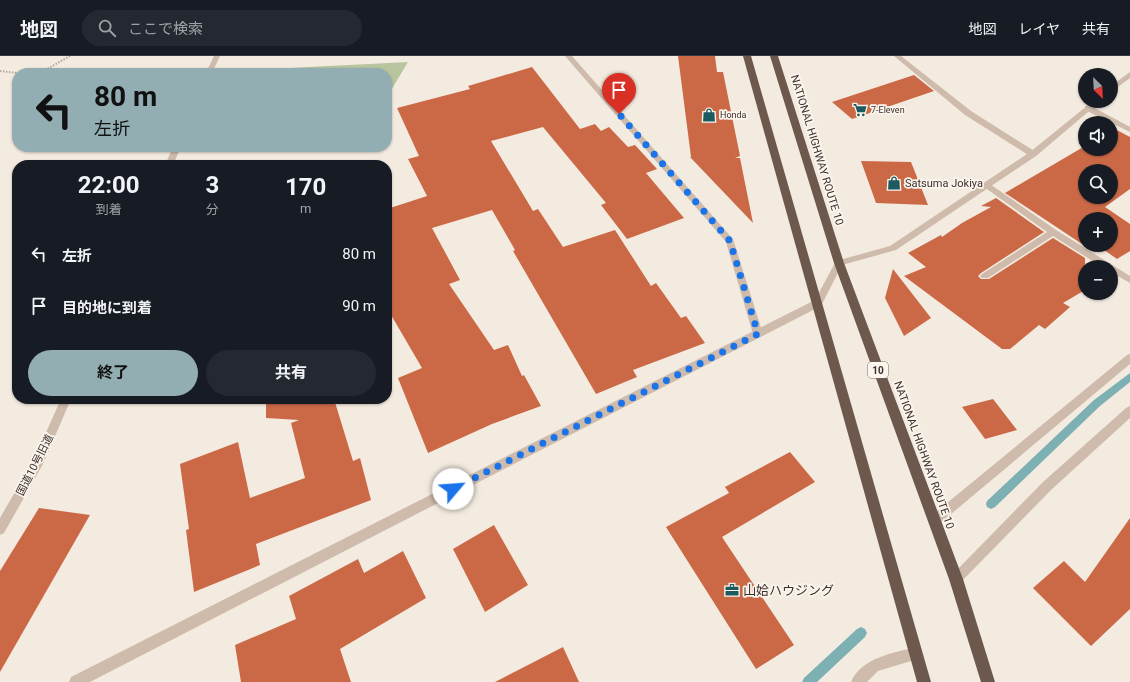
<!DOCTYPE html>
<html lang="ja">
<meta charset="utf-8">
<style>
:root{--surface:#171b24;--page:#242831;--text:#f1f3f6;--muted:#9ea1a6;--line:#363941;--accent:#92aeb2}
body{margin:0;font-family:Roboto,"Noto Sans JP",sans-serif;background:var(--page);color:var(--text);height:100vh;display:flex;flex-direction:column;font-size:15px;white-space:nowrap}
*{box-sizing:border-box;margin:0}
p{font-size:13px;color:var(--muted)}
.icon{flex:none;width:22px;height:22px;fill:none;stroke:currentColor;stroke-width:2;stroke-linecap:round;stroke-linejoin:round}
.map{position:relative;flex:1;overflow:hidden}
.panel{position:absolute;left:12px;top:104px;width:380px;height:244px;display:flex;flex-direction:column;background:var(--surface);border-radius:16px;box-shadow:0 1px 3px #0004}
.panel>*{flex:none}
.top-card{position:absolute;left:12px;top:12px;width:380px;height:84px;border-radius:16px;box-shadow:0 1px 3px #0004;background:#92aeb2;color:#111;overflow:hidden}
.needle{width:26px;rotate:156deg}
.controls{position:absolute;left:1078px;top:12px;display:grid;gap:8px}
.controls a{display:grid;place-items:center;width:40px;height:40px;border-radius:50%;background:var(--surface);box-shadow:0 1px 3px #0004;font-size:20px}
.pin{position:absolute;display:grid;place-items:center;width:34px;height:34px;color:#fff;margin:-41px -17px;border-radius:50% 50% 50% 0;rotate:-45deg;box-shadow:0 0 4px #0007}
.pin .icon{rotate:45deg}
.me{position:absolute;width:44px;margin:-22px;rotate:63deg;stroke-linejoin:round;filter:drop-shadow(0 0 3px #0008)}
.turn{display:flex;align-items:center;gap:14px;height:84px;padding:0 16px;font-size:18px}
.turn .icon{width:52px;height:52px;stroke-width:2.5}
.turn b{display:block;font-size:28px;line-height:34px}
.eta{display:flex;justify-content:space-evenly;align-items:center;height:68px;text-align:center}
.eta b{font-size:24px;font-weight:700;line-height:28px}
.button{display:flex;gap:8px;margin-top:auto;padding:8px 16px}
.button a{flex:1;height:46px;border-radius:24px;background:var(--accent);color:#111;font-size:16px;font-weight:700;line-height:46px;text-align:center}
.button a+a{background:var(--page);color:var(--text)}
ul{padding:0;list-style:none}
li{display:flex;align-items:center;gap:12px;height:52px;padding:0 16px}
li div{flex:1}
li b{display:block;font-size:15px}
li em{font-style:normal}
header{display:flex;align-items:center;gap:24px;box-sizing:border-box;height:56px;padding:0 20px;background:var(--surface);border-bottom:1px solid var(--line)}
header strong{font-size:19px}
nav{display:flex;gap:22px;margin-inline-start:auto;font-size:14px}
.search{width:280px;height:36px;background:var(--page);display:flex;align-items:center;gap:10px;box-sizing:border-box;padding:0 14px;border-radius:22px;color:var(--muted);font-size:15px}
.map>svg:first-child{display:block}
.green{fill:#b8c59f}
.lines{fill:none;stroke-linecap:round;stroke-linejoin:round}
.stream{fill:#7db0b3;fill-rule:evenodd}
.building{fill:#cb6947;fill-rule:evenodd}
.path{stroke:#baa595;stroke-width:2;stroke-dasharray:1.5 1.5;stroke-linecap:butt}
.minor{fill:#cebbab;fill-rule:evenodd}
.tertiary{fill:#cebbab;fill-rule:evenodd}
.trunk{fill:#6d584e;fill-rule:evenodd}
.route{stroke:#1a73e8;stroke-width:7;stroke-dasharray:0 12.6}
.labels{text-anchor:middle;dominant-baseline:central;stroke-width:3.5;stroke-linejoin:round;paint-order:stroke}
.far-poi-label{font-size:9px;fill:#3b302a;stroke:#fbf5ed;text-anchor:start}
.shield{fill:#fbf5ed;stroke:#756b64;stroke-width:1}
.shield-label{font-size:10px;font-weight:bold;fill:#3b302a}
.street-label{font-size:11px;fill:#3b302a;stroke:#fbf5ed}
.poi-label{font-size:11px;fill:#3b302a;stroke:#fbf5ed;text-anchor:start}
.near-poi-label{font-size:13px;fill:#3b302a;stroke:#fbf5ed;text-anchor:start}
</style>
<header>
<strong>地図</strong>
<div class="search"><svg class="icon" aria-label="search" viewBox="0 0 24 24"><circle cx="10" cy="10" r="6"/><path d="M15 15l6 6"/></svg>ここで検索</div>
<nav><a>地図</a><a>レイヤ</a><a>共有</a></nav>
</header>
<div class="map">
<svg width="1130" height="626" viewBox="0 0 1130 626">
<rect width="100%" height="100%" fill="#f4ebe0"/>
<g class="green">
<path d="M408 6 387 41V17H229L230 15Z"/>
<path d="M200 91H310L300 95 199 93Z"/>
</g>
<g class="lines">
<g class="stream">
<path d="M1130 317V326L1100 350 995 451 991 453 987 451 986 448 987 445 1094 344Z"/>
<path d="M861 571 865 573 867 577 865 581 817 626H802L804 622 857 573Z"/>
</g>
</g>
<g class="building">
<path d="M678 0H715L717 16H723L740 100 735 102H740L753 167 690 101H691Z"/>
<path d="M532 11 580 73 595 68 601 75 609 71 628 91 635 89 657 113 646 117 684 162 627 183 601 149 606 147 543 71 491 85 533 155 538 153 563 191 615 174 651 230 656 227 681 262 686 260 705 287 633 314 637 321 596 338 513 195 515 194 492 154 432 172 460 224 449 228 494 294 508 289 522 320 524 319 541 350 492 368 428 397 398 322 422 312 387 252V153L427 140 408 103 419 100 397 52 470 33 468 30Z"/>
<path d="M914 19 934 35 852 63 832 46Z"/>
<path d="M1111 71 1130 81V133L1105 151 1130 168V195L1117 203 1097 189H1111V163H1085V190L1005 137 1085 90 1078 87 1085 82V93H1111ZM1085 115H1111V141H1085Z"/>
<path d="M861 105 911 106 928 149 876 147Z"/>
<path d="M996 142 1044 176 981 217 978 220 981 223H989L1053 182 1085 202V234L1063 247 1070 251 1045 273 1039 269 1010 293H1002L904 220 926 211 908 197 941 179 942 181 962 167 991 151 981 150Z"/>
<path d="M893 213 931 262 904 280 885 242Z"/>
<path d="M266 343H334L353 405 360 402 371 444 256 488 260 509 194 536 186 474 189 473 180 408 238 386 250 442 305 422 291 367 299 364 266 362Z"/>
<path d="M993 343 1017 374 985 383 962 351Z"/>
<path d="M790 396 815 426 722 481 794 589 756 613 666 471 729 437 725 431Z"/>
<path d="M39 452 90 459 0 616V515Z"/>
<path d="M1130 462V553L1091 590 1033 532 1064 505 1085 526Z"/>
<path d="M494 469 528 529 485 556 453 493Z"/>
<path d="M403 495 426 542 340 593 351 626H241L235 589 296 563 289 540 358 503 364 517Z"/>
<path d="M563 591 579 626H495Z"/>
</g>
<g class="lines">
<g class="path">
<path d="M0 15 17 17"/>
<path d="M40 17 70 0"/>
</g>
<g class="minor">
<path d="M565 0H572L733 183 763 278 761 281H755L753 278 726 186Z"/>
<path d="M894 0H901L971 55 1036 96V100H1030L965 59Z"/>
<path d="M1085 50H1091L1130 71V76L1085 54Z"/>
<path d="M987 126 1056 174 1130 220V227L1111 216V211H1102L1053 180 988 222H982L980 220 982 218 1047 176 984 131V127Z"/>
<path d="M1130 298V308L938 469 934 471 930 469 928 465 930 461 1127 299Z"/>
<path d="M1130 350V362L1051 434 960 527 956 529 952 527 950 523 952 519 1043 426 1126 352Z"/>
<path d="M916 591 921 592 922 597 921 602 878 615 867 626H851C862 601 894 597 916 591Z"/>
</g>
<g class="tertiary">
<path d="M214 0H220L212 17H206Z"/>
<path d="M1130 16V22L1111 36V30Z"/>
<path d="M1093 45H1101L1036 100 896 194 842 209 821 250 90 626H69L71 621 815 244 836 205 890 190 1030 96Z"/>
<path d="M173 91H181L173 109H165Z"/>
<path d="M61 343H71L43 408 4 477 0 479V462L35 401Z"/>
</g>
<g class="trunk">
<path d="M743 0H751L931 626H917Z"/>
<path d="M770 0H778L844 207 963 523 995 626H981L949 523 834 207Z"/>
</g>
</g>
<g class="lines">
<path class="route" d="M453 433 758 278 730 185 619 58"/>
</g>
<defs>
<g id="supermarket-bare" transform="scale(1.08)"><path d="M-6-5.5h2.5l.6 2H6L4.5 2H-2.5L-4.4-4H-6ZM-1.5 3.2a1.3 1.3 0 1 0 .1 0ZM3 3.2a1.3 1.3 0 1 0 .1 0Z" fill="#1d5a5f" stroke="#fbf5ed" stroke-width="2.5" paint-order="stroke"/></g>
<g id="shop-bare" transform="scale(1.08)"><path d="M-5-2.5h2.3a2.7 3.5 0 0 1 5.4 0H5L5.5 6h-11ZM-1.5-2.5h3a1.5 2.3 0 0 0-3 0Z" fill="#1d5a5f" stroke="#fbf5ed" stroke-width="2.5" paint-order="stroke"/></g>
<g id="office-bare" transform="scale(1.08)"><path d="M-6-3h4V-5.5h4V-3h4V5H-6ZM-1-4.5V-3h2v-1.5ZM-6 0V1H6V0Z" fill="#1d5a5f" stroke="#fbf5ed" stroke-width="2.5" paint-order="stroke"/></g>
</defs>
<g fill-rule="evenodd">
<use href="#supermarket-bare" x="860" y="54"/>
<use href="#shop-bare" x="709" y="59"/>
<use href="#shop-bare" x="894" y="127"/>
<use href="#office-bare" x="732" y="534"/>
</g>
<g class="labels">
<g class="far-poi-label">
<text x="871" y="54">7-Eleven</text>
<text x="720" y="59">Honda</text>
</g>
<rect class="shield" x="868" y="306" width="20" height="16" rx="3"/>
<g class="shield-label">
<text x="878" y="314">10</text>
</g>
<g class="street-label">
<text transform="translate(817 94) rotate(73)">NATIONAL HIGHWAY ROUTE 10</text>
<text transform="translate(924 399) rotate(70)">NATIONAL HIGHWAY ROUTE 10</text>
<text transform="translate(35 409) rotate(-63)">国道10号旧道</text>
</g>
<g class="poi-label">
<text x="905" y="127">Satsuma Jokiya</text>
</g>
<g class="near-poi-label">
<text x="743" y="534">山姶ハウジング</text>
</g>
</g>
</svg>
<div class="controls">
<a><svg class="needle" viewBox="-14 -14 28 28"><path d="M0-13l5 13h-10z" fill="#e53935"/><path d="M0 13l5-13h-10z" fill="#9ea1a6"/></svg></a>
<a><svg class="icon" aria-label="sound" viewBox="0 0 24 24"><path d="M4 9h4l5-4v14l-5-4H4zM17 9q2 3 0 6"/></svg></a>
<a><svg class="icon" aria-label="search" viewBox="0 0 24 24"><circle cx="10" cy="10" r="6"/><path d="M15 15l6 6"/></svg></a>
<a>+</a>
<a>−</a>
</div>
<div class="pin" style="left:619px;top:58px;background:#d93025"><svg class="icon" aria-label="arrive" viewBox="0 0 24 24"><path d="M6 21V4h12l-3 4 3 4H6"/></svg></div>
<svg class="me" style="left:453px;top:433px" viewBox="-20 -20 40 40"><circle r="19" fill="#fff"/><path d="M0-13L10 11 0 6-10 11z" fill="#1a73e8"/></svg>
<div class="top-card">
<div class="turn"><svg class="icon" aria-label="left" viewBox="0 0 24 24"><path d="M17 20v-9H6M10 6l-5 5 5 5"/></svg><div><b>80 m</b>左折</div></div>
</div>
<section class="panel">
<div class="eta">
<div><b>22:00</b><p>到着</p></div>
<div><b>3</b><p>分</p></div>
<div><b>170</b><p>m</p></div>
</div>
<ul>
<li><svg class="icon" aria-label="left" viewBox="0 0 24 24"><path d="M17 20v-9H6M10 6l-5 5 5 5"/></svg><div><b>左折</b></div><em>80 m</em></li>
<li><svg class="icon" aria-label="arrive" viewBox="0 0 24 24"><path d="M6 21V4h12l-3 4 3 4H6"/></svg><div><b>目的地に到着</b></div><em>90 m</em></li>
</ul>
<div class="button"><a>終了</a><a>共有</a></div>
</section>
</div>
